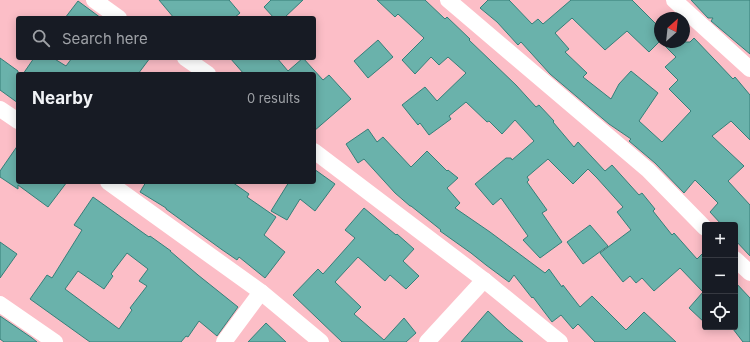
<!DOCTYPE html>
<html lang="en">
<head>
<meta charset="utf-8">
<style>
  body { margin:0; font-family:Inter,sans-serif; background:#20242c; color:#f1f3f6 }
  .controls { position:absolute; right:12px; bottom:12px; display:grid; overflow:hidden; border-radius:4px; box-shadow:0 2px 10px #0003 }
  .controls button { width:36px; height:36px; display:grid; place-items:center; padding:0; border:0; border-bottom:1px solid #363941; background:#171b24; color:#f1f3f6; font:20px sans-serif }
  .compass { position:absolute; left:654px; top:12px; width:36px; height:36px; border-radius:50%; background:#171b24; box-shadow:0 2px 10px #0003; rotate:27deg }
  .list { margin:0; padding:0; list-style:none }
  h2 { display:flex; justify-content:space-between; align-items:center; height:52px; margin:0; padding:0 16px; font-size:17px }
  h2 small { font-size:13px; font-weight:400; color:#9ea1a6 }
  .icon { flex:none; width:22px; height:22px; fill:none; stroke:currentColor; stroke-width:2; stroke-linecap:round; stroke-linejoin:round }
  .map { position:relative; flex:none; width:750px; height:342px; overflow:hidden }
  .search { position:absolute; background:#171b24; box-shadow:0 2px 10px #0003; left:16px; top:16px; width:300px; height:44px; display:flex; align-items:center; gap:10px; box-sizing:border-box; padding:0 14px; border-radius:4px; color:#9ea1a6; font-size:15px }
  .panel { position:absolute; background:#171b24; box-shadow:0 2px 10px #0003; left:16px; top:72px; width:300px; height:112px; border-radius:4px }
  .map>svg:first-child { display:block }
  .building { fill:#6ab2ab; stroke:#367f79; fill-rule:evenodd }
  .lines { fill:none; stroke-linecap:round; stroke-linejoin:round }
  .street { stroke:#fff; stroke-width:16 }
</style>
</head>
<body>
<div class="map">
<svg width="750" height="342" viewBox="0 0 750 342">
  <rect width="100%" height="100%" fill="#fcbec7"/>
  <!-- building -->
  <g class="building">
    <path d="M159,0H229L240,13L234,18H174Z"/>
    <path d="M271,0H303L284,18H274L264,7Z"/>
    <path d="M377,0H425L445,19L447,17L470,39L469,40L516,85L536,107L539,105L554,121L553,122L574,147L578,142L605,171L612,165L639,195L642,193L655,209L653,211L672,235L674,233L697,259L705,251V323L689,308L703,292L680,268L654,291L642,278L636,283L630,276L623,282L600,253L631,230L617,212L623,207L597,178L588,169L573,184L548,159L527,177L529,180L527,182L547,210L542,213L562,242L540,258L523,240L528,236L501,198L493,205L475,184L506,158H511L512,160L534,141L515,120L502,134L489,121L487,122L466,102L449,116L451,119L429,135L420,123L418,125L402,105L425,87L437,101L466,73L448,57L439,65L431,57L415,74L402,60L424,38L398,14L395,17Z"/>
    <path d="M488,0H509L532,24L538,19L543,24L571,0H632L660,28V41L649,52L627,31L605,50L572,18L555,33L569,49L565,52L587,73L583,77L611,99L619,84L631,71L658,93L639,121L662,142L691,111L669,89L678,80L665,67L676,57L661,42H690L694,38L733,79L735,77L750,95V140L731,121L712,136L744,166L728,181L750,205V256L735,240V225H722L710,212L718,203L695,180L684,193L655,163L629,141L631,139L609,124L550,74L521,42L518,45L497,22L480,8Z"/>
    <path d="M691,0H750V54L711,21L713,18H708Z"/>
    <path d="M78,1L101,18H65Z"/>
    <path d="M378,40L393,57L368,78L354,61Z"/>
    <path d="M0,58L18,71V103L0,90Z"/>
    <path d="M34,58H53L66,66L72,58H150L138,74H23Z"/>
    <path d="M230,58H277L288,71L303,58L323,80L329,75L351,99L314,131V74H244Z"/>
    <path d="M368,129L377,142L383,137L411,167L427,151L447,171L448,170L458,178L447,188L460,203L455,208L490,232L545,273L549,269L562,287L563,285L580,307L592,296L626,330L644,312L676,342H595L578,324L573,329L561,315L552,322L533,297L532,298L514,275L509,282L486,265L471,253L440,231L441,230L411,206H410L395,193L364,159L358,163L346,144Z"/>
    <path d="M18,145V182H67L48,207L18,185V189L0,177V171Z"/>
    <path d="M314,169L335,184L315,211L300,199L287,220L271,211L289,182H314Z"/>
    <path d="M146,182H232L249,194L247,197L276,217L264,235L285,252L265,278L239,257L237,260L221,249L166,209V208L140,192Z"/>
    <path d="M93,197L149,237L150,236L171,251H170L198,275L238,307L217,336L199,321L188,337L186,336L181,342H90L30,299L47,275L52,278L82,230L74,225ZM127,253L148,269L139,281L147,286L130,308L132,310L119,329L65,289L78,271L104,289L113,276L111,274Z"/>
    <path d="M364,208L396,235L397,234L414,249L403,261L419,276L406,289L390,275L385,281L358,257L335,282L361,307L354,314L384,340L404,318L416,333L406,342H342L293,295L318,269L323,274L355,238L345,230Z"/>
    <path d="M590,225L608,246L583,264L567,242Z"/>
    <path d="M0,242L17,254L0,278Z"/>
    <path d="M735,282L750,298V342H743L733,329L735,327Z"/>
    <path d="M488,311L507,329L523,342H461Z"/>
    <path d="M0,316L32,338L37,342H4L0,339Z"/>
    <path d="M266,323L286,342H248Z"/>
  </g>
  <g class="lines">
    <!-- street -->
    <g class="street">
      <path d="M94,0L119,18"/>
      <path d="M448,0L648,170L705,228"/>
      <path d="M674,0L750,69"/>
      <path d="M185,58L208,74"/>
      <path d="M0,109L18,121"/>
      <path d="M314,151L484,280L560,342"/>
      <path d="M108,182L261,292L321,342"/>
      <path d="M735,259L750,273"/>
      <path d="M0,304L55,342"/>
      <path d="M224,342L261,292"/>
      <path d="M427,342L484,280"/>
    </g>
  </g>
</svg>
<div class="controls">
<button>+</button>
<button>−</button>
<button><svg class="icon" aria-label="locate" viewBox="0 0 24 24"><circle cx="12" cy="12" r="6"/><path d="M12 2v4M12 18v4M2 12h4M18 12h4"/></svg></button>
</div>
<svg class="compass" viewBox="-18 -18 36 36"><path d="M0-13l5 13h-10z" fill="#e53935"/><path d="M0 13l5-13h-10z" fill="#9ea1a6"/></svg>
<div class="search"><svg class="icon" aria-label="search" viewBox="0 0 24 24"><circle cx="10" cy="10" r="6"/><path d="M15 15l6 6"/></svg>Search here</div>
<section class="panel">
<h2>Nearby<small>0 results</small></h2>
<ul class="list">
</ul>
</section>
</div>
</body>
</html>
